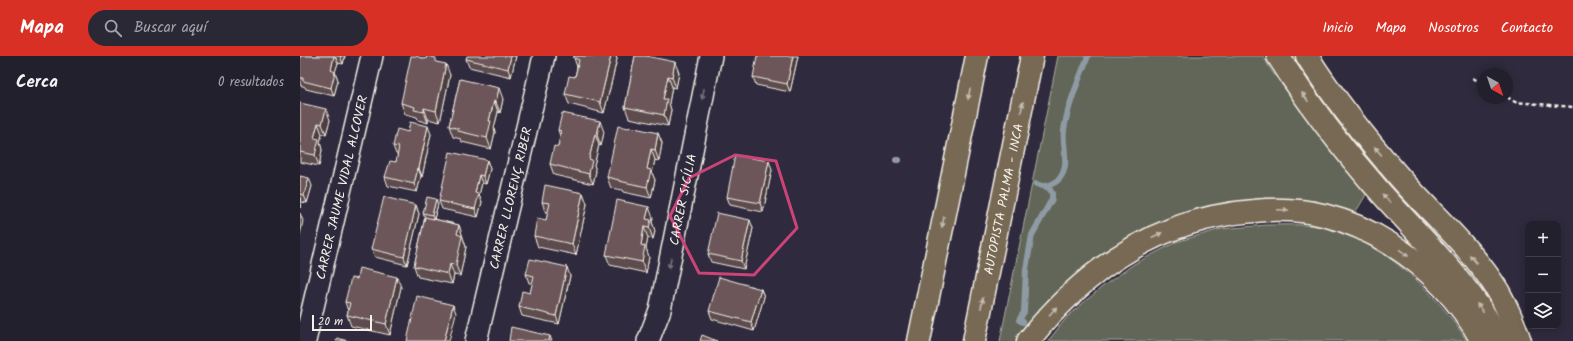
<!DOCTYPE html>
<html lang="es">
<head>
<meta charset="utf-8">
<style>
  body { margin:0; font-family:Kalam,sans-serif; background:#2b2836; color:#f1f3f6 }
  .controls { position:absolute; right:12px; bottom:12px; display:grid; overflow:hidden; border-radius:8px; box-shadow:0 2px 10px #0003 }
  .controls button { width:36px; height:36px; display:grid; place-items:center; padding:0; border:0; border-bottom:1px solid #403e4a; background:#23202e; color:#f1f3f6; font:20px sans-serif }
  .compass { position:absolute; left:1177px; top:12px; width:36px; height:36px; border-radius:50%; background:#23202e; box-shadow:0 2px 10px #0003; rotate:140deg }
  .scale { position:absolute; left:12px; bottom:10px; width:60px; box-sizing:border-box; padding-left:4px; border:2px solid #f4f1e8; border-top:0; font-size:11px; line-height:14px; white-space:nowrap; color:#f4f1e8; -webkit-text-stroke:3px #2f2a3d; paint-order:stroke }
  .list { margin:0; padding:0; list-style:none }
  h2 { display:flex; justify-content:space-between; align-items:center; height:52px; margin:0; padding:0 16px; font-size:17px }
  h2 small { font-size:13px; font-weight:400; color:#a3a3aa }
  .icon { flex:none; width:22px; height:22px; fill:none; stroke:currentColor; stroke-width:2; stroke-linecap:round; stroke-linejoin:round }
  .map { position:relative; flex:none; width:1273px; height:285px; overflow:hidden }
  header { display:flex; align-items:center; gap:24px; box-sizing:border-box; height:56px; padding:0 20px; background:#d93025; color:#fff }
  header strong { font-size:19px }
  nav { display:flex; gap:22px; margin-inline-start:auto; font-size:14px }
  .search { width:280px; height:36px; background:#2b2836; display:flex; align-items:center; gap:10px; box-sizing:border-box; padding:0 14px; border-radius:22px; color:#a3a3aa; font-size:15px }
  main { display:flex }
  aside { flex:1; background:#23202e }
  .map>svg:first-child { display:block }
  .green { fill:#626658; stroke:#abaca0 }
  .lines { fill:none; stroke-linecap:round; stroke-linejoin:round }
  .stream { stroke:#8f9ba4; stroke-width:6 }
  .minor-casing { stroke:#f4f1e8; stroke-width:24 }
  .trunk-casing { stroke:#f4f1e8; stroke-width:25 }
  .motorway-casing { stroke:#f4f1e8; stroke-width:25 }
  .path { stroke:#f4f1e8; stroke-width:2.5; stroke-dasharray:4 3; stroke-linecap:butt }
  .minor { stroke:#2f2a3d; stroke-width:21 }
  .trunk { stroke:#786954; stroke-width:22 }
  .motorway { stroke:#786954; stroke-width:22 }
  .wall { fill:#5d4b4d; stroke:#f4f1e8 }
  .shaded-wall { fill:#4c3d3f; stroke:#f4f1e8 }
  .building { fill:#6c575a; stroke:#f4f1e8 }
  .oneway { fill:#747079 }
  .oneway2 { fill:#c2bbad }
  .marked { fill:none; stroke:#cc4377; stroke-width:3; stroke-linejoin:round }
  .labels { text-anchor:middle; stroke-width:3.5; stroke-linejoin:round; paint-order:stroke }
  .street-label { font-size:13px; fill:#f4f1e8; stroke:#2f2a3d }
</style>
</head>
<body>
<header>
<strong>Mapa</strong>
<div class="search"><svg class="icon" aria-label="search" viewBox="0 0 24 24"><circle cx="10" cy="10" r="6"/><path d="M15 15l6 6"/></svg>Buscar aquí</div>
<nav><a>Inicio</a><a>Mapa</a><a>Nosotros</a><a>Contacto</a></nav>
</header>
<main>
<aside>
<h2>Cerca<small>0 resultados</small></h2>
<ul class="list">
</ul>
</aside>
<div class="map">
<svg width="1273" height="285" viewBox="0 0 1273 285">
  <rect width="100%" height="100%" fill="#2f2a3d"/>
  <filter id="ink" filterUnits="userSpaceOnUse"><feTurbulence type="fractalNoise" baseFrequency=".025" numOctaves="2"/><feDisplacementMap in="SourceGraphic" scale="8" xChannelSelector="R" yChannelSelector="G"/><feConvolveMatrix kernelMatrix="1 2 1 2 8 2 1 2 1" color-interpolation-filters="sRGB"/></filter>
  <g filter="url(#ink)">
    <!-- green -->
    <g class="green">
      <path d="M758,0H963L971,14L1019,79L1066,139L1055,157L1015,145L971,143L932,146L889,155L849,173L741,254L715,285H700Z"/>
      <path d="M966,169C989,169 1016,167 1039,175C1090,193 1139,240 1167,285H748L768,260L802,231L834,208L876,186L921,173Z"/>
    </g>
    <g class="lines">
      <!-- stream -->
      <g class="stream">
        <path d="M596,104H599"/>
        <path d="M744,130C754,129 761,124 764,114C768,102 762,87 764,74C768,48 779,24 788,0"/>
        <path d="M723,266L719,264L724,256L726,213L732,179L752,143V137L749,132L736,128"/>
      </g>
      <!-- minor casing -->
      <g class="minor-casing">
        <g id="minor">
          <path id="s1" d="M5,285L72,0"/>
          <path id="s2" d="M176,285L244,0"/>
          <path id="s3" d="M348,285L360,254L411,0"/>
        </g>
      </g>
      <!-- trunk casing -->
      <g class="trunk-casing">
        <path id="trunk" d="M1007,0C1034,43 1067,84 1101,123C1132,158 1174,195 1198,235C1207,251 1214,268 1220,285"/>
      </g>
      <!-- motorway casing -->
      <g class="motorway-casing">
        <g id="motorway">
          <path d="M978,0C1009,49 1044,95 1082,138C1124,185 1171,229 1200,285"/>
          <path d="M619,285L677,0"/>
          <path id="s4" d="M674,285L732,0"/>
          <path d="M728,285C786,212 859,162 954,155C1005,150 1048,161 1092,189C1129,212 1161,246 1182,285"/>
        </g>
      </g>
      <!-- path -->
      <g class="path">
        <path d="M1173,22L1183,28"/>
        <path d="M1207,41L1215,46L1273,51"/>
      </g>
      <!-- minor -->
      <use href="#minor" class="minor"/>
      <!-- trunk -->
      <use href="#trunk" class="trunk"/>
      <!-- motorway -->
      <use href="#motorway" class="motorway"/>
    </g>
    <!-- wall -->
    <g class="wall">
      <path d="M0,0H45L43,8L38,7L35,16L38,24L34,40L6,33L5,31L0,29Z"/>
      <path d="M216,0L211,21L169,11L166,3Z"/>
      <path d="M274,0H316L317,3L304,57L269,48L265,38L275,21L277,11L274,2Z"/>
      <path d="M335,0L379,17L376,32L372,31L369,47L371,54L368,70L329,62L325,51Z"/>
      <path d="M498,0L490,36L456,29L453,21Z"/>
      <path d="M138,6L150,19L140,66L128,63V67L118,64L117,61L105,58L101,47Z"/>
      <path d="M160,23L203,43L200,57L198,56L194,72L195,76L191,93L162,86L161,83L153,81L149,70Z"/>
      <path d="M0,47L30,64L26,78H22L20,86L22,94L19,110L0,106Z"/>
      <path d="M258,74L304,76L301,90L299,89L294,109L296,115L293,128L254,119L250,108L258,91L260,80Z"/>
      <path d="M108,76L131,78L122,121L121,120L117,136L88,130L85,121L96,106L98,98H96L93,90Z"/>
      <path d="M358,77L362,87L359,105L355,104L352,117L355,124L351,142L323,136L322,134L311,132L307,121Z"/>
      <path d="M187,104L190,113L186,128L182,127L179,139L182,146L178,161L142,153L139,145Z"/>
      <path d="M472,114L463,156L430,149L427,141Z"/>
      <path d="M0,120L12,130L7,147L1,146L0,152Z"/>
      <path d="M283,137L287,148L276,199L238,191L234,180L246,164L248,157H246L242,146Z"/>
      <path d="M138,148L134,163L159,169L166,191L160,220L154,219L152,228L118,221L114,210L125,161L123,157Z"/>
      <path d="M116,149L119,158L107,209L75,201L71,193Z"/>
      <path d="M353,162L352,166L355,175L353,183L348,182L346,192L349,201L346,217L310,209L306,199Z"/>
      <path d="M453,172L444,213L411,206L408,198Z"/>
      <path d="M226,218L270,220L259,268L222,260L219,251L230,237L233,227H229Z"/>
      <path d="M57,223L101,231L90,279L51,270L47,259L48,255L45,246Z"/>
      <path d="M461,233L464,241L454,275L412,263L409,255Z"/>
    </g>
    <!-- shaded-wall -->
    <g class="shaded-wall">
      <path d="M34,0H35L38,7L35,16L38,24L34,40L31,32V14Z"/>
      <path d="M40,0H45L43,8Z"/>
      <path d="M211,0H216L211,21L208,13Z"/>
      <path d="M311,0H316L317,3L304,57L300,46Z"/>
      <path d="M493,0H498L490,36L487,28Z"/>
      <path d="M375,6L379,17L376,32L372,21Z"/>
      <path d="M146,8L150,19L140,66L136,55Z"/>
      <path d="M368,20L372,31L369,47L371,54L368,70L364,59L363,43Z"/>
      <path d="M199,32L203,43L200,57L196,46Z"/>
      <path d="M194,45L198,56L194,72L195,76L191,93L187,82L189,65Z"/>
      <path d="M124,52L128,63V67L124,56Z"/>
      <path d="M26,53L30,64L26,78L22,68Z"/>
      <path d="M300,65L304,76L301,90L297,79Z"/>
      <path d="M18,67L22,78L20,86L22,94L19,110L15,99L14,82Z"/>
      <path d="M128,70L131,78L122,121L119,112Z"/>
      <path d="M358,77L362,87L359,105L355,94Z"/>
      <path d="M295,78L299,89L294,109L296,115L293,128L289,118V103Z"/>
      <path d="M351,93L355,104L352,117L355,124L351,142L347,131V113Z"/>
      <path d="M187,104L190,113L186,128L183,120Z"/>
      <path d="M469,105L472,114L463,156L460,147Z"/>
      <path d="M118,112L121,120L117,136L114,128Z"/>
      <path d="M179,119L182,127L179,139L182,146L178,161L175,153V137Z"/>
      <path d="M9,122L12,130L7,147L4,139Z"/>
      <path d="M283,137L287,148L276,199L272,188Z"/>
      <path d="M0,142L1,146L0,152Z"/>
      <path d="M136,143L138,148L134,163L132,159Z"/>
      <path d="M116,149L119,158L107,209L104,201Z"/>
      <path d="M349,151L353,162L352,166L355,175L353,183L346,163Z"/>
      <path d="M0,157L3,165L0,179Z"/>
      <path d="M450,164L453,172L444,213L441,205Z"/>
      <path d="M159,169L166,191L160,220L156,209L157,178Z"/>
      <path d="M344,171L348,182L346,192L349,201L346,217L342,206L341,189Z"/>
      <path d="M150,208L154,219L152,228L148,218Z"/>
      <path d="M267,211L270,220L259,268L256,260Z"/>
      <path d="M97,221L101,231L90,279L86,268Z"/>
      <path d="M461,233L464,241L454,275L451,266Z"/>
      <path d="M153,249L156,257L149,285H144Z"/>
      <path d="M250,280L252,285H249Z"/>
    </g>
    <!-- building -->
    <g class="building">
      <path d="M0,0H34L31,14L35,16L31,32L3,25V22H0Z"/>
      <path d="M111,0H115L126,3L127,0L136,2V6L146,8L136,55L124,52V56L114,54L115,51L101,47Z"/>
      <path d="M167,0H211L208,13L166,3Z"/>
      <path d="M274,0H311L300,46L265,38L269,20L275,21L279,4L274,2Z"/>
      <path d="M335,0H346L375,6L372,21L368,20L363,43H367L364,59L325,51Z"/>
      <path d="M457,0H493L487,28L453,21Z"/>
      <path d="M160,23L199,32L196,46L194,45L189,65H191L187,82L158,75L159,73L149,70Z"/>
      <path d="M0,47L26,53L22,68L18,67L14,82L19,83L15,99L0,96Z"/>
      <path d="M262,57L300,65L297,79L295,78L289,103L292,104L289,118L250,108L254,90L258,91L261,75L258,74Z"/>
      <path d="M110,66L128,70L119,112H118L114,128L85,121L90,105L96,106L99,91L93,90L97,73L108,76Z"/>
      <path d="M318,70L329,72L330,71L358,77L355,94L351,93L347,113L351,114L347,131L319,125V124L307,121Z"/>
      <path d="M150,96L187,104L183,120L179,119L175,137L179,138L175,153L139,145Z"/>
      <path d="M435,99L469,105L460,147L427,141Z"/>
      <path d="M0,120L9,122L4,139L0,138Z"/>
      <path d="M245,129L283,137L272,188L234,180L237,162L246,164L250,147L242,146Z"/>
      <path d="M84,141L116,149L104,201L71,193Z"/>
      <path d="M127,141L136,143L132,159L123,157Z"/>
      <path d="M317,144L349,151L346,163L351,164L349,172L344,171L341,189L345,190L342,206L306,199Z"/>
      <path d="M417,157L450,164L441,205L408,198Z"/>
      <path d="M125,161L159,169L157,178L162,180L156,209L150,208L148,218L114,210Z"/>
      <path d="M230,203L267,211L256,260L219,251L222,235L230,237L234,220L226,218Z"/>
      <path d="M59,212L97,221L86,268L47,259L50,247L45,246L51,222L57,223Z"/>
      <path d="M419,221L461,233L451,266L409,255Z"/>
      <path d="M117,240L153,249L144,285H107Z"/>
      <path d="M211,271L250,280L249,285H209Z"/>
      <path d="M402,279L417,285H400Z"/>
      <path d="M37,282L48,285H36Z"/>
    </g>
    <!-- one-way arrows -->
    <defs><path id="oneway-solid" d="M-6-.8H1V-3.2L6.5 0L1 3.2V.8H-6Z"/></defs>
    <g class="oneway">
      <use href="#oneway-solid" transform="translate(403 38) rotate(101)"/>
      <use href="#oneway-solid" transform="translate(370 207) rotate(102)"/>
    </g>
    <g class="oneway2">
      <use href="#oneway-solid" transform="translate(669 38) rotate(101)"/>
      <use href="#oneway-solid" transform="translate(1005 41) rotate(-125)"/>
      <use href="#oneway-solid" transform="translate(722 51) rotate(-79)"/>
      <use href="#oneway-solid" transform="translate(1078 95) rotate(-130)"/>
      <use href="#oneway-solid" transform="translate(1086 142) rotate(-132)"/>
      <use href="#oneway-solid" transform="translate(983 154) rotate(2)"/>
      <use href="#oneway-solid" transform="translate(643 166) rotate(101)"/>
      <use href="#oneway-solid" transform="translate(857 179) rotate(-25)"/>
      <use href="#oneway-solid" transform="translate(1104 197) rotate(36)"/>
      <use href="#oneway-solid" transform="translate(1173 203) rotate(-130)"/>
      <use href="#oneway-solid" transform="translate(682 247) rotate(-78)"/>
      <use href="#oneway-solid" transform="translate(1180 252) rotate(-125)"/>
      <use href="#oneway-solid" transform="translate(753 255) rotate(-48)"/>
    </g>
  </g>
  <!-- marked area -->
  <path class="marked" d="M435,99L476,105L497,172L454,219L399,217L370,160L389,122Z"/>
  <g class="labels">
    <!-- street labels -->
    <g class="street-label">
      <text dy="5" stroke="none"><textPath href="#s1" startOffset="158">CARRER JAUME VIDAL ALCOVER</textPath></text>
      <text dy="5" stroke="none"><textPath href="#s2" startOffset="147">CARRER LLORENÇ RIBER</textPath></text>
      <text dy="5" stroke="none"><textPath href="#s3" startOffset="146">CARRER SICÍLIA</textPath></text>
      <text dy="5" stroke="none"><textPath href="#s4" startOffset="145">AUTOPISTA PALMA - INCA</textPath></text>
    </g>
  </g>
</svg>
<div class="controls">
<button>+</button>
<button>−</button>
<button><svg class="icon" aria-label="layers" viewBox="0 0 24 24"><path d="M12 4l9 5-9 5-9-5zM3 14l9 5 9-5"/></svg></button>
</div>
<svg class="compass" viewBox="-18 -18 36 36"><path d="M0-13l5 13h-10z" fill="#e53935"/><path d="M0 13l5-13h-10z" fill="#a3a3aa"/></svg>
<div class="scale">20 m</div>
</div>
</main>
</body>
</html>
